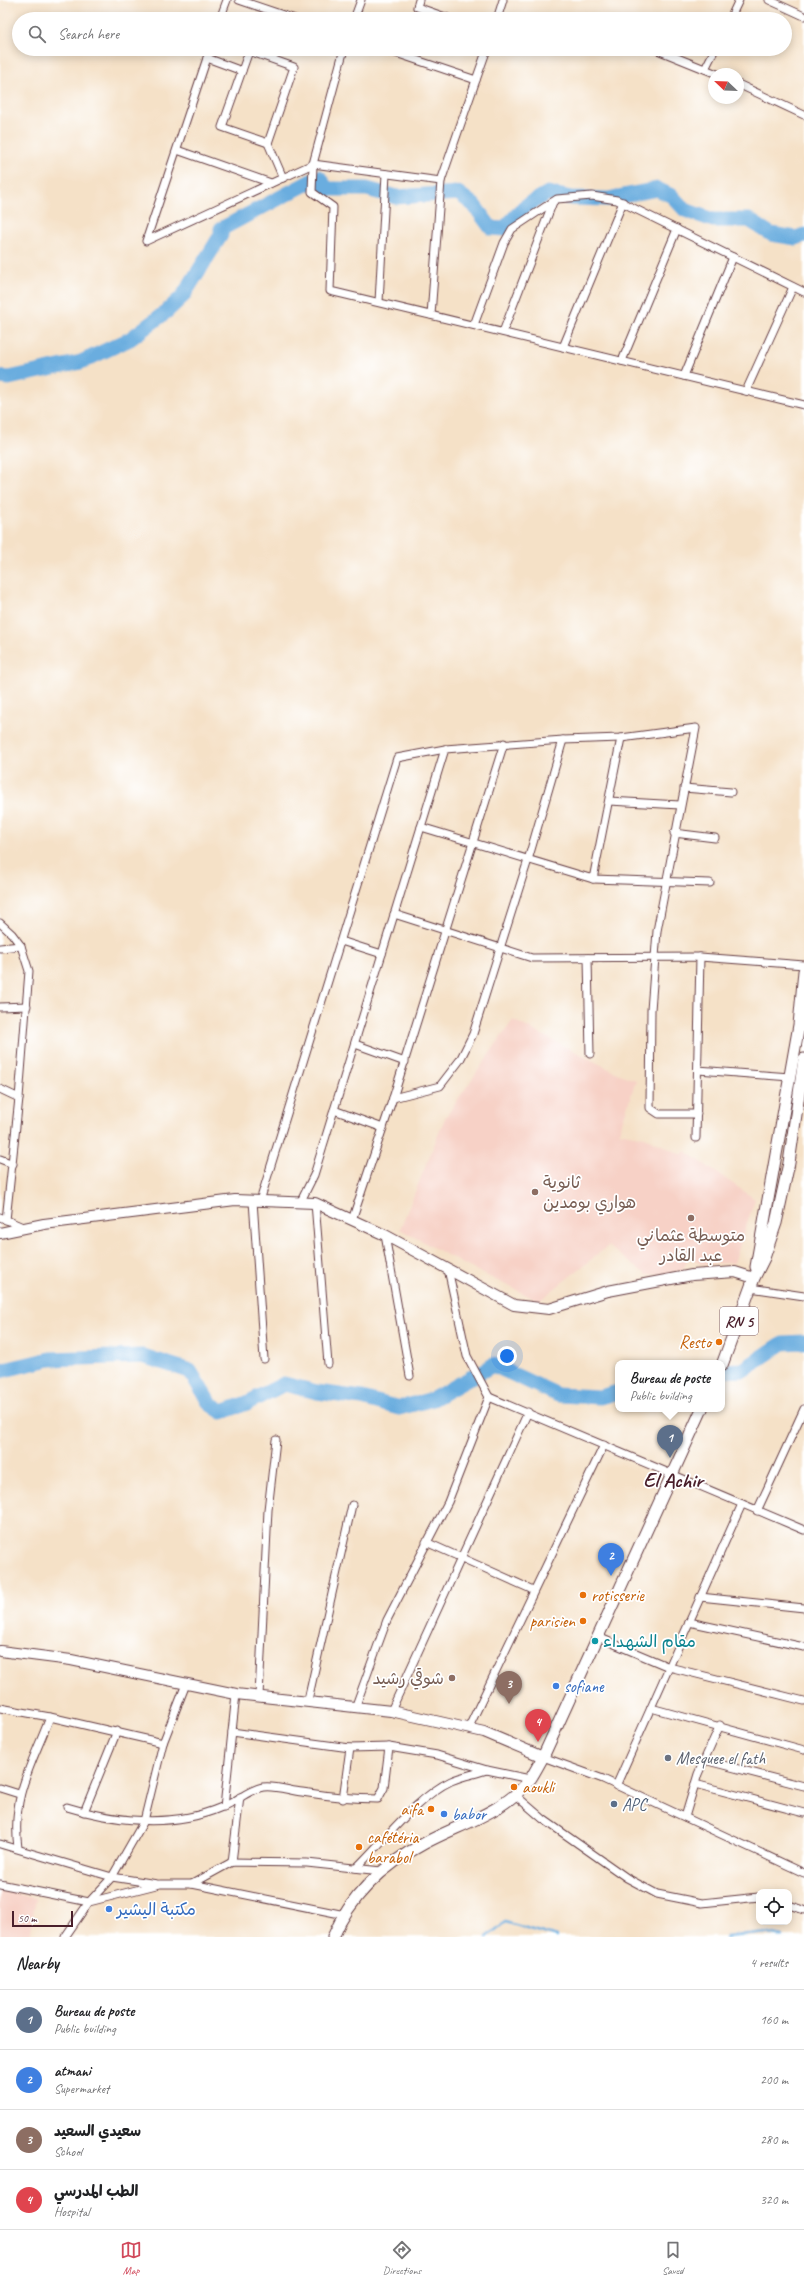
<!DOCTYPE html>
<html lang="en">
<head>
<meta charset="utf-8">
<style>
  body { margin:0; font-family:Caveat,"Playpen Sans Arabic",sans-serif; background:#f2f2f2; color:#202124 }
  .controls { position:absolute; right:12px; bottom:12px; display:grid; overflow:hidden; border-radius:8px; box-shadow:0 2px 10px #0003 }
  .controls button { width:36px; height:36px; display:grid; place-items:center; padding:0; border:0; border-bottom:1px solid #e0e0e0; background:#fff; color:#202124; font:20px sans-serif }
  .compass { position:absolute; left:708px; top:68px; width:36px; height:36px; border-radius:50%; background:#fff; box-shadow:0 2px 10px #0003; rotate:293deg }
  .scale { position:absolute; left:12px; bottom:10px; width:61px; box-sizing:border-box; padding-left:4px; border:2px solid #4a1f2b; border-top:0; font-size:11px; line-height:14px; white-space:nowrap; color:#4a1f2b; -webkit-text-stroke:3px #fff; paint-order:stroke }
  .you { position:absolute; left:507px; top:1356px; width:14px; height:14px; margin:-10px; border:3px solid #fff; border-radius:50%; background:#1a73e8; box-shadow:0 0 0 6px #1a73e833 }
  .badge { display:grid; place-items:center; width:26px; height:26px; border-radius:50%; background:#d1495b; color:#fff; font-size:13px; font-weight:700 }
  .pin { position:absolute; translate:-50% -33px; filter:drop-shadow(0 1px 2px #0008) }
  .pin::after { content:''; position:absolute; top:21px; width:14px; height:12px; background:inherit; clip-path:polygon(0 0,100% 0,50% 100%) }
  .popup { position:absolute; left:615px; top:1360px; width:110px; height:52px; box-sizing:border-box; display:grid; place-content:center; border-radius:8px; background:#fff; filter:drop-shadow(0 1px 3px #0005); font-size:13px; white-space:nowrap; color:#757577 }
  .popup b { font-size:15px; color:#202124 }
  .popup::after { content:''; position:absolute; left:50%; top:100%; margin-left:-8px; border:8px solid transparent; border-top-color:#fff }
  .list { margin:0; padding:0; list-style:none }
  h2 { display:flex; justify-content:space-between; align-items:center; height:52px; margin:0; padding:0 16px; font-size:17px }
  h2 small { font-size:13px; font-weight:400; color:#757577 }
  .list li { display:grid; grid-template-columns:26px 1fr auto; gap:12px; align-items:center; box-sizing:border-box; height:60px; padding:0 16px; border-top:1px solid #e0e0e0 }
  .list b { display:block; font-size:15px; white-space:nowrap }
  .list p { margin:0; font-size:13px; white-space:nowrap; color:#757577 }
  .list em { font-size:13px; font-style:normal; color:#757577 }
  .icon { flex:none; width:22px; height:22px; fill:none; stroke:currentColor; stroke-width:2; stroke-linecap:round; stroke-linejoin:round }
  .map { position:relative; flex:none; width:804px; height:1937px; overflow:hidden }
  .search { position:absolute; background:#fff; box-shadow:0 2px 10px #0003; left:12px; right:12px; top:12px; height:44px; display:flex; align-items:center; gap:10px; box-sizing:border-box; padding:0 14px; border-radius:22px; color:#757577; font-size:15px }
  .sheet { height:292px; background:#fff }
  nav { display:flex; justify-content:space-around; align-items:center; box-sizing:border-box; height:56px; border-top:1px solid #e0e0e0; background:#fff; font-size:11px; color:#757577 }
  nav a { display:grid; justify-items:center; gap:2px }
  nav .on { color:#d1495b }
  .map>svg:first-child { display:block }
  .built { fill:#f7d1c6 }
  .lines { fill:none; stroke-linecap:round; stroke-linejoin:round }
  .stream { stroke:#6baddf; stroke-width:2.5 }
  .river { stroke:#6baddf; stroke-width:15 }
  .street-casing { stroke:#643c42; stroke-width:9 }
  .secondary-casing { stroke:#643c42; stroke-width:12 }
  .primary-casing { stroke:#643c42; stroke-width:13 }
  .street { stroke:#fff; stroke-width:7 }
  .secondary { stroke:#fff; stroke-width:10 }
  .primary { stroke:#fff; stroke-width:11 }
  .education-dot { fill:#8d6e63; stroke:#fff; stroke-width:1.5 }
  .food-dot { fill:#e8710a; stroke:#fff; stroke-width:1.5 }
  .culture-dot { fill:#0f9aa8; stroke:#fff; stroke-width:1.5 }
  .shop-dot { fill:#3f7fe0; stroke:#fff; stroke-width:1.5 }
  .worship-dot { fill:#6b7280; stroke:#fff; stroke-width:1.5 }
  .service-dot { fill:#5c6f8a; stroke:#fff; stroke-width:1.5 }
  .labels { text-anchor:middle; stroke-width:3.5; stroke-linejoin:round; paint-order:stroke }
  .shield { fill:#fff; stroke:#80626b; stroke-width:1 }
  .shield-label { font-size:16px; font-weight:bold; fill:#4a1f2b }
  .education-label { font-size:17px; fill:#785e54; stroke:#fff; text-anchor:start }
  .food-label { font-size:17px; fill:#c56008; stroke:#fff; text-anchor:end }
  .culture-label { font-size:17px; fill:#0d838f; stroke:#fff; text-anchor:start }
  .shop-label { font-size:17px; fill:#366cbe; stroke:#fff; text-anchor:start }
  .worship-label { font-size:17px; fill:#5b616d; stroke:#fff; text-anchor:start }
  .service-label { font-size:17px; fill:#4e5e75; stroke:#fff; text-anchor:start }
  .district-label { font-size:21px; font-weight:bold; fill:#4a1f2b; stroke:#fff }
</style>
</head>
<body>
<div class="map">
<svg width="804" height="1937" viewBox="0 0 804 1937">
  <rect width="100%" height="100%" fill="#fff"/>
  <filter id="ink" filterUnits="userSpaceOnUse"><feTurbulence type="fractalNoise" baseFrequency=".025" numOctaves="2"/><feDisplacementMap in="SourceGraphic" scale="8" xChannelSelector="R" yChannelSelector="G"/><feConvolveMatrix kernelMatrix="1 2 1 2 8 2 1 2 1" color-interpolation-filters="sRGB"/></filter>
  <filter id="wash" filterUnits="userSpaceOnUse"><feTurbulence type="fractalNoise" baseFrequency=".012" numOctaves="4" result="noise"/><feDisplacementMap in="SourceGraphic" scale="16" xChannelSelector="R" yChannelSelector="G"/><feGaussianBlur stdDeviation="0.9" result="paint"/><feColorMatrix in="noise" values="0 0 0 0 0 0 0 0 0 0 0 0 0 0 0 0 0 1.4 0 .05"/><feComposite in="paint" operator="in"/></filter>
  <g filter="url(#wash)">
    <rect width="100%" height="100%" fill="#f5e1c7"/>
    <!-- built -->
    <g class="built">
      <path d="M513,1020L619,1074L636,1080L619,1132L645,1137L682,1155L685,1151L755,1199L734,1263L700,1264L690,1257L681,1271L647,1275L608,1246L539,1301L465,1265L400,1229L445,1118Z"/>
      <path d="M0,1891L36,1898L29,1937H0Z"/>
    </g>
    <g class="lines">
      <!-- stream -->
      <g class="stream">
        <path d="M487,1937L505,1922L557,1937"/>
        <path d="M726,1937L766,1933L782,1937"/>
      </g>
      <!-- river -->
      <g class="river">
        <path d="M0,377L9,378L81,362L130,339L166,312L183,296L221,235V229L319,177L327,189H367L396,197L458,193L474,205L491,228L504,229L524,207L548,193L571,198L608,199L657,189L672,196L685,210L713,220H749L771,234L796,238L804,235"/>
        <path d="M0,1371L50,1359L143,1356L190,1371L210,1404L222,1412L247,1403L284,1384L317,1392L362,1398L399,1408L433,1399L493,1365L558,1395L600,1397L618,1392"/>
        <path d="M722,1371L743,1370L783,1343L804,1342"/>
      </g>
    </g>
  </g>
  <g filter="url(#ink)">
    <g class="lines">
      <!-- street casing -->
      <g class="street-casing">
        <g id="street">
          <path d="M239,0L295,19"/>
          <path d="M419,0L417,7L451,19"/>
          <path d="M769,0L804,16"/>
          <path d="M220,19L227,0"/>
          <path d="M354,19L361,0"/>
          <path d="M497,19L503,0"/>
          <path d="M730,19L739,0"/>
          <path d="M210,49L146,241L313,164L441,181L476,80"/>
          <path d="M344,49L313,164L312,192L333,207L330,291L804,405"/>
          <path d="M384,49L476,80L487,49"/>
          <path d="M655,49L717,74"/>
          <path d="M249,51L294,67L268,143L222,127Z"/>
          <path d="M207,58L242,71"/>
          <path d="M705,69L715,49"/>
          <path d="M738,84L804,115"/>
          <path d="M268,143L283,178"/>
          <path d="M177,150L271,183"/>
          <path d="M379,302L386,174"/>
          <path d="M431,315L441,181"/>
          <path d="M474,325L504,243L512,229L557,199L592,196L617,200L804,292"/>
          <path d="M503,332L553,202"/>
          <path d="M563,347L623,202"/>
          <path d="M622,361L677,229"/>
          <path d="M684,376L733,257"/>
          <path d="M746,391L793,287"/>
          <path d="M563,740L621,738L696,728L657,931L651,1010L650,1108L659,1114H697"/>
          <path d="M684,788L731,792"/>
          <path d="M609,801L680,805"/>
          <path d="M421,827L593,879L710,883"/>
          <path d="M674,833L715,838"/>
          <path d="M593,879L621,738"/>
          <path d="M394,914L532,958L700,957L804,965"/>
          <path d="M0,923L12,934L21,946L29,971L19,1098L6,1220"/>
          <path d="M341,941L382,954"/>
          <path d="M0,948L21,946"/>
          <path d="M588,958L590,1054"/>
          <path d="M0,1007L27,1006"/>
          <path d="M355,1044L405,1062"/>
          <path d="M698,1070L790,1077"/>
          <path d="M0,1089L19,1098"/>
          <path d="M334,1110L383,1128"/>
          <path d="M696,1138L700,957"/>
          <path d="M0,1159L13,1164"/>
          <path d="M253,1201L264,1359"/>
          <path d="M260,1201L397,758L445,749"/>
          <path d="M300,1203L314,1175L445,749L563,740L528,860L473,1034L460,1060L440,1086L393,1098"/>
          <path d="M315,1203L328,1364"/>
          <path d="M0,1217L25,1228"/>
          <path d="M352,1220L393,1098L504,743"/>
          <path d="M385,1235L410,1376"/>
          <path d="M448,1269L467,1356L489,1397"/>
          <path d="M750,1288L804,1296"/>
          <path d="M757,1511L804,1409"/>
          <path d="M426,1542L533,1590"/>
          <path d="M700,1597L804,1608"/>
          <path d="M689,1622L804,1647"/>
          <path d="M598,1637L669,1667L804,1701"/>
          <path d="M259,1696L268,1510L276,1440"/>
          <path d="M308,1700L352,1505"/>
          <path d="M0,1708L50,1717L163,1743L186,1684"/>
          <path d="M355,1708L387,1620L448,1502L489,1397L804,1530"/>
          <path d="M651,1708L804,1750"/>
          <path d="M391,1711L528,1412"/>
          <path d="M468,1729L604,1445"/>
          <path d="M232,1732L350,1748L389,1747L437,1755L487,1770L530,1779"/>
          <path d="M543,1757L603,1779L804,1873"/>
          <path d="M704,1760L804,1786"/>
          <path d="M695,1784L804,1813"/>
          <path d="M616,1786L742,1504"/>
          <path d="M0,1788L19,1794"/>
          <path d="M514,1794L543,1819L627,1878L657,1894L702,1903L759,1897"/>
          <path d="M343,1799L350,1748"/>
          <path d="M67,1807C117,1822 173,1828 222,1807C236,1802 248,1790 263,1787C274,1785 291,1791 302,1792C327,1796 352,1799 378,1799L384,1788L389,1747"/>
          <path d="M224,1807L236,1694"/>
          <path d="M84,1812L117,1731"/>
          <path d="M685,1817L698,1774L720,1725"/>
          <path d="M0,1844L112,1877L157,1884"/>
          <path d="M18,1848C11,1795 32,1765 50,1717"/>
          <path d="M232,1862L240,1797"/>
          <path d="M356,1868C384,1841 417,1797 451,1781C462,1776 475,1774 487,1770"/>
          <path d="M0,1884L89,1902L112,1877L144,1821L163,1743"/>
          <path d="M192,1884L232,1862L307,1863L381,1871"/>
          <path d="M789,1905L804,1910"/>
          <path d="M65,1937L89,1902L160,1884H192L345,1915"/>
        </g>
      </g>
      <!-- secondary casing -->
      <g class="secondary-casing">
        <g id="secondary">
          <path d="M0,1233L44,1224L235,1200L315,1203L385,1235L514,1305L549,1309L608,1291L692,1275L735,1272L754,1278"/>
          <path d="M0,1651L71,1660L236,1694L391,1711L484,1732L543,1757"/>
        </g>
      </g>
      <!-- primary casing -->
      <g class="primary-casing">
        <g id="primary">
          <path d="M756,1267L799,1025L804,971"/>
          <path d="M722,1365L754,1278L764,1258L776,1223L789,1163L804,1059"/>
          <path d="M333,1937C351,1895 385,1864 425,1843C460,1824 506,1812 531,1778C535,1772 539,1764 543,1757L702,1409"/>
        </g>
      </g>
      <!-- street -->
      <use href="#street" class="street"/>
      <!-- secondary -->
      <use href="#secondary" class="secondary"/>
      <!-- primary -->
      <use href="#primary" class="primary"/>
    </g>
  </g>
  <!-- markers -->
  <g class="education-dot">
    <circle cx="535" cy="1192" r="4"/>
    <circle cx="691" cy="1218" r="4"/>
    <circle cx="452" cy="1678" r="4"/>
  </g>
  <g class="food-dot">
    <circle cx="719" cy="1342" r="4"/>
    <circle cx="583" cy="1595" r="4"/>
    <circle cx="583" cy="1621" r="4"/>
    <circle cx="514" cy="1787" r="4"/>
    <circle cx="431" cy="1809" r="4"/>
    <circle cx="359" cy="1847" r="4"/>
  </g>
  <circle class="culture-dot" cx="595" cy="1641" r="4"/>
  <g class="shop-dot">
    <circle cx="556" cy="1686" r="4"/>
    <circle cx="444" cy="1814" r="4"/>
    <circle cx="109" cy="1909" r="4"/>
  </g>
  <circle class="worship-dot" cx="668" cy="1758" r="4"/>
  <circle class="service-dot" cx="614" cy="1804" r="4"/>
  <g class="labels">
    <!-- shield labels -->
    <rect class="shield" x="720" y="1307" width="38" height="28" rx="3"/>
    <g class="shield-label">
      <text x="739" y="1327">RN 5</text>
    </g>
    <!-- education labels -->
    <g class="education-label">
      <text x="543" y="1188">ثانوية<tspan x="543" dy="20">هواري بومدين</tspan></text>
      <text x="691" y="1241" text-anchor="middle">متوسطة عثماني<tspan x="691" dy="20">عبد القادر</tspan></text>
      <text x="444" y="1684" text-anchor="end">شوقي رشيد</text>
    </g>
    <!-- food labels -->
    <g class="food-label">
      <text x="711" y="1348">Resto</text>
      <text x="591" y="1601" text-anchor="start">rotisserie</text>
      <text x="575" y="1627">parisien</text>
      <text x="522" y="1793" text-anchor="start">aoukli</text>
      <text x="423" y="1815">aifa</text>
      <text x="367" y="1843" text-anchor="start">cafétéria<tspan x="367" dy="20">barabol</tspan></text>
    </g>
    <!-- culture labels -->
    <g class="culture-label">
      <text x="603" y="1647">مقام الشهداء</text>
    </g>
    <!-- shop labels -->
    <g class="shop-label">
      <text x="564" y="1692">sofiane</text>
      <text x="452" y="1820">babor</text>
      <text x="117" y="1915">مكتبة اليشير</text>
    </g>
    <!-- worship labels -->
    <g class="worship-label">
      <text x="676" y="1764">Mesquee el fath</text>
    </g>
    <!-- service labels -->
    <g class="service-label">
      <text x="622" y="1810">APC</text>
    </g>
    <!-- district labels -->
    <g class="district-label">
      <text x="673" y="1487">El Achir</text>
    </g>
  </g>
</svg>
<div class="controls">
<button><svg class="icon" aria-label="locate" viewBox="0 0 24 24"><circle cx="12" cy="12" r="6"/><path d="M12 2v4M12 18v4M2 12h4M18 12h4"/></svg></button>
</div>
<svg class="compass" viewBox="-18 -18 36 36"><path d="M0-13l5 13h-10z" fill="#e53935"/><path d="M0 13l5-13h-10z" fill="#757577"/></svg>
<div class="scale">50 m</div>
<div class="you"></div>
<div class="pin badge" style="left:670px;top:1458px;background:#5c6f8a">1</div>
<div class="popup"><b>Bureau de poste</b>Public building</div>
<div class="pin badge" style="left:611px;top:1576px;background:#3f7fe0">2</div>
<div class="pin badge" style="left:509px;top:1704px;background:#8d6e63">3</div>
<div class="pin badge" style="left:538px;top:1742px;background:#e0444e">4</div>
<div class="search"><svg class="icon" aria-label="search" viewBox="0 0 24 24"><circle cx="10" cy="10" r="6"/><path d="M15 15l6 6"/></svg>Search here</div>
</div>
<section class="sheet">
<h2>Nearby<small>4 results</small></h2>
<ul class="list">
<li><span class="badge" style="background:#5c6f8a">1</span><div><b>Bureau de poste</b><p>Public building</p></div><em>160 m</em></li>
<li><span class="badge" style="background:#3f7fe0">2</span><div><b>atmani</b><p>Supermarket</p></div><em>200 m</em></li>
<li><span class="badge" style="background:#8d6e63">3</span><div><b>سعيدي السعيد</b><p>School</p></div><em>280 m</em></li>
<li><span class="badge" style="background:#e0444e">4</span><div><b>الطب المدرسي</b><p>Hospital</p></div><em>320 m</em></li>
</ul>
</section>
<nav>
<a class="on"><svg class="icon" aria-label="map" viewBox="0 0 24 24"><path d="M3 6l6-2 6 2 6-2v14l-6 2-6-2-6 2zM9 4v14M15 6v14"/></svg>Map</a>
<a><svg class="icon" aria-label="directions" viewBox="0 0 24 24"><path d="M12 3l9 9-9 9-9-9zM9 14v-3h6M13 9l2 2-2 2"/></svg>Directions</a>
<a><svg class="icon" aria-label="saved" viewBox="0 0 24 24"><path d="M7 4h10v16l-5-4-5 4z"/></svg>Saved</a>
</nav>
</body>
</html>
